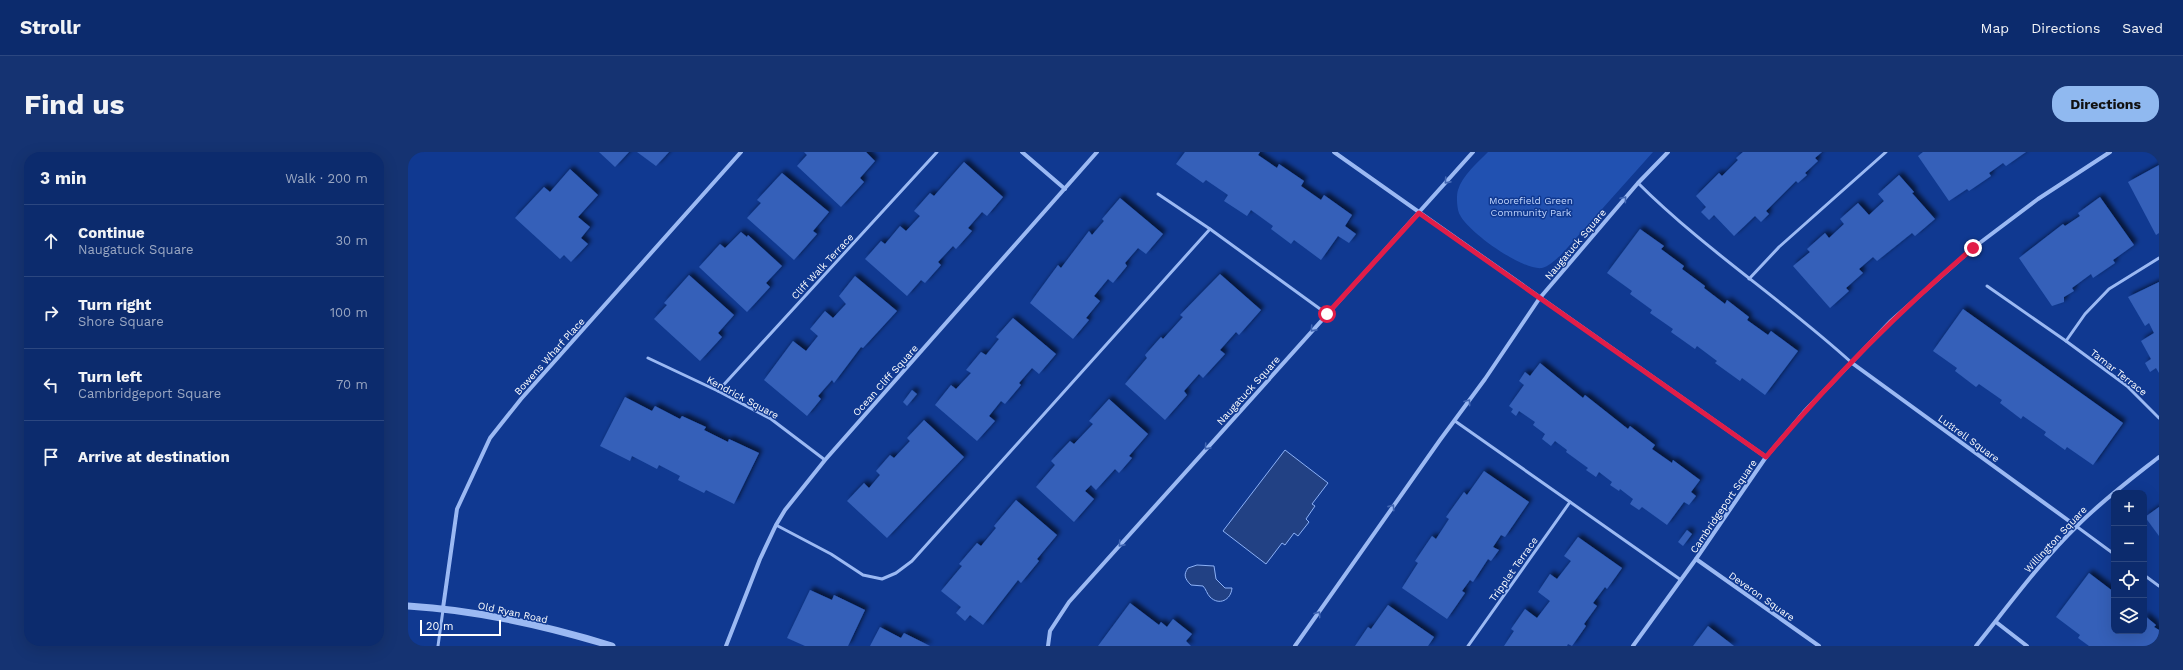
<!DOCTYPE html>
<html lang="en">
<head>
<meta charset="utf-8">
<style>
  body { margin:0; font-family:"Work Sans",sans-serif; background:#153372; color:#f1f3f6 }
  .controls { position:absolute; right:12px; bottom:12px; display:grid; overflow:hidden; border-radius:8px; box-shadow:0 4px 16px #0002 }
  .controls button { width:36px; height:36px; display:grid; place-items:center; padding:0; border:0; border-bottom:1px solid #2c4780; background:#0c2b6d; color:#f1f3f6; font:20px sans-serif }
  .scale { position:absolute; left:12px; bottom:10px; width:81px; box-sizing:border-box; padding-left:4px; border:2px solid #fff; border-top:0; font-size:11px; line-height:14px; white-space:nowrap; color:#fff; -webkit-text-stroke:3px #103991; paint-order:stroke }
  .stop { position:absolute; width:12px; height:12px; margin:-9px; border:3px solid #e11d48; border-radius:50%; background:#fff }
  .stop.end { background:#e11d48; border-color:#fff; box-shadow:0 1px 4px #0008 }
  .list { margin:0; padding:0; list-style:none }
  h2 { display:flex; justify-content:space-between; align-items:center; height:52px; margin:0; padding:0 16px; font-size:17px }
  h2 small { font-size:13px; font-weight:400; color:#9aa7c2 }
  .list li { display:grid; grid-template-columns:26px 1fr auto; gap:12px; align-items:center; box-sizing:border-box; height:72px; padding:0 16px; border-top:1px solid #2c4780 }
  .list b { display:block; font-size:15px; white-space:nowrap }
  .list p { margin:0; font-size:13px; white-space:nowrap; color:#9aa7c2 }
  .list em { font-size:13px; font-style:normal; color:#9aa7c2 }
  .icon { flex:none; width:22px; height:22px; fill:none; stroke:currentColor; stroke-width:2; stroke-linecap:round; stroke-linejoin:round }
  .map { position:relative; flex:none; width:1751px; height:494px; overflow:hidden; border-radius:16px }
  header { display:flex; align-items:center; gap:24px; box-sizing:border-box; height:56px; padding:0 20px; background:#0c2b6d; border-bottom:1px solid #2c4780 }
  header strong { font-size:19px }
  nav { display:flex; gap:22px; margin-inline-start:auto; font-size:14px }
  .intro { display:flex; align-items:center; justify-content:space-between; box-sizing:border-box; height:96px; padding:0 24px }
  h1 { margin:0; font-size:28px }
  .button { padding:10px 18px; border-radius:16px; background:#90b9f0; color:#111; font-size:14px; font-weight:700 }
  main { display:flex; gap:24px; padding:0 24px }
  aside { flex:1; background:#0c2b6d; border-radius:16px; box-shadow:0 4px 16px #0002 }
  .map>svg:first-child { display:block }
  .green { fill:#2151b1 }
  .water { fill:#224184; stroke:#8cb1f7 }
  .building { fill:#3460b9; filter:url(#shadow) }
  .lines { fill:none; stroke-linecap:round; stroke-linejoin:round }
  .service { stroke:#9bb9f3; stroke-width:3 }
  .minor { stroke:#9bb9f3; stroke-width:4 }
  .tertiary { stroke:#9bb9f3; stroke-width:7 }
  .oneway { stroke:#4166b3 }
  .route { stroke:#e11d48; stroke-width:5 }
  .labels { text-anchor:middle; stroke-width:3; stroke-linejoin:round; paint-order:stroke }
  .park-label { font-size:10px; fill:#c2d6fe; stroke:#103991 }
  .street-label { font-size:10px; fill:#fff; stroke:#103991 }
</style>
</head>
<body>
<header>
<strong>Strollr</strong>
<nav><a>Map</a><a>Directions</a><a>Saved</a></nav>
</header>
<div class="intro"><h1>Find us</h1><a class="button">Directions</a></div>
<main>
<aside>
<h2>3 min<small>Walk · 200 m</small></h2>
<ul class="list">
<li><svg class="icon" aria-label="ahead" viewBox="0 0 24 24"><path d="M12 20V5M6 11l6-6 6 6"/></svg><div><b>Continue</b><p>Naugatuck Square</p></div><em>30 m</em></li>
<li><svg class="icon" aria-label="right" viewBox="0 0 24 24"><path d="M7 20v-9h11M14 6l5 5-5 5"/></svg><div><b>Turn right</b><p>Shore Square</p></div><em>100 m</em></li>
<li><svg class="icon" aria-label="left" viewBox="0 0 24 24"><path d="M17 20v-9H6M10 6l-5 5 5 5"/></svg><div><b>Turn left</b><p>Cambridgeport Square</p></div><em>70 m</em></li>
<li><svg class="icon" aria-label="arrive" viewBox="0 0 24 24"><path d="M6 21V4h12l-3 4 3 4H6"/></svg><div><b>Arrive at destination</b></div></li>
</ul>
</aside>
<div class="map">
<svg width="1751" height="494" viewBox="0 0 1751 494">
  <defs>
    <filter id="shadow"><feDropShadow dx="3.5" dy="-3.5" stdDeviation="2" flood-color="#0009"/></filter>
  </defs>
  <rect width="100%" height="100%" fill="#103991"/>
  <!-- green -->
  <path class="green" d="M1080,0H1245L1152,104C1147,108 1140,115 1134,116C1115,119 1060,80 1052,63C1049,58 1048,44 1050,38C1054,24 1070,10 1080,0Z"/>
  <!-- water -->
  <g class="water">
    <path d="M877,298L920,331L904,352L907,354L898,367L901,370L890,384L886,381L877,393L874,391L858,412L815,379Z"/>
    <path d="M789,413L806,414L808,427L817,436H824C823,448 811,454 802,445C799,442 798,437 795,434L783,433C777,427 775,423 780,416Z"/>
  </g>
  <!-- building -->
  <g class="building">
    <path d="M191,0H221L207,15Z"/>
    <path d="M229,0H261L248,14Z"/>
    <path d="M396,0H458L467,9L452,26L456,30L433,55L389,14L399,3Z"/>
    <path d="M777,0H852L850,3L869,16L871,12L896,29L893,34L913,48L916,43L944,63L937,74L948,82L941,91L930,84L913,108L886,88L883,92L863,77L865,74L843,58L839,64L816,49L820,43L798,28L795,31L768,12Z"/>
    <path d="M1335,0H1414L1407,6L1410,9L1397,21L1399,23L1390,31L1388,29L1358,59L1361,62L1353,70L1347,64L1326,84L1306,63L1301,68L1293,60L1298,55L1288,44L1311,21L1314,24L1330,8L1328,6Z"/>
    <path d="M1515,0H1618L1598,14L1595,11L1581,21L1583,24L1561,39L1559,37L1541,49L1510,4Z"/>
    <path d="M556,10L595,45L579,64L574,60L560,76L564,79L548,97L545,94L530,110L533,113L517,131L513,128L499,144L457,107L473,89L477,92L492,74L498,79L512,64L506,59L522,41L526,44Z"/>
    <path d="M1751,13V81L1748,83L1720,30Z"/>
    <path d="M162,17L190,43L170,65L182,75L173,86L180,92L163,110L156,103L152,107L107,66L136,35L142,40Z"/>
    <path d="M374,21L421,60L405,79L409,82L386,108L339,66L353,51L349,48Z"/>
    <path d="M1491,23L1506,40L1504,41L1527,67L1507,84L1504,81L1469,109L1465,105L1451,117L1455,121L1438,136L1441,139L1422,156L1385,114L1402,100L1399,97L1417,81L1421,86L1436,72L1432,67L1450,51L1461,63L1476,49L1470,42Z"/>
    <path d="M1692,45L1726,93L1705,108L1707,111L1685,126L1683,122L1664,136L1666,139L1656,145V150L1644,154L1611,106L1655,72L1657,74L1672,64L1670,61Z"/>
    <path d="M712,46L755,82L738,102L730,96L717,111L719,114L705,131L700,127L686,144L692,149L678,166L681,168L665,187L622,151L650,113L653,116L681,79L684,83L696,69L694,67Z"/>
    <path d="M1232,77L1256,94L1253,97L1276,114L1274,117L1297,134L1296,136L1317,152L1319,148L1341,165L1339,168L1360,183L1363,179L1390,199L1357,243L1334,226L1332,229L1307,211L1309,209L1289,194L1287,197L1263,180L1265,177L1242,161L1244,158L1222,142L1224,139L1199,121Z"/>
    <path d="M333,80L339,85L340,83L374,114L358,131L362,135L339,160L291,115L312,92L317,96Z"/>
    <path d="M812,122L853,158L831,183L828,180L812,198L817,202L795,226L791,222L776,239L779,243L757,268L717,232L739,206L737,203L753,185L755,187L775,165L772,163Z"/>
    <path d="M281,123L326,163L310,181L314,185L292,209L246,167L259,153L256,151Z"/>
    <path d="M447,124L489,159L455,196L453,195L426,231L424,228L410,244L413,247L399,264L356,228L385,189L398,199L410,184L402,177L417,159L425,166L438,152L431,144Z"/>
    <path d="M1751,130V221L1748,216L1742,220L1737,211L1743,207L1733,189L1746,181L1741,171L1737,174L1720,145Z"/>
    <path d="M1555,157L1715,271L1685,313L1659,295L1657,298L1636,283L1638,280L1615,264L1613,267L1592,251L1594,248L1571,232L1568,235L1547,219L1549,216L1525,199Z"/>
    <path d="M605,166L648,202L631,222L624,216L611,231L613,233L597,252L593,249L581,264L587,269L569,289L527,253L543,233L548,237L563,221L558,218L573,200L578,203L591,187L588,185Z"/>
    <path d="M1132,211L1175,246L1177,243L1220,277L1222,274L1247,293L1244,297L1264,311L1265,308L1292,328L1283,340L1288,344L1281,353L1276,350L1259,373L1234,355L1231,358L1222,352L1225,347L1212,337L1211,339L1202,333L1204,330L1191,320L1188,325L1178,318L1180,316L1158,300L1159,298L1147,289L1143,294L1134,287L1137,282L1125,273L1127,270L1111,259L1108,264L1103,260L1105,257L1101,254L1116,233L1111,229L1117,220L1122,224Z"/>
    <path d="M504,238L509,242L499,254L495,250Z"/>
    <path d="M217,245L244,259L247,254L272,267L274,264L298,275L296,278L320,290L321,287L351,301L326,352L298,338L296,341L270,328L272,324L251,313L249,317L224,304L222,309L192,294Z"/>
    <path d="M701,247L740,282L721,304L724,306L711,321L707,317L688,338L683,333L677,339L686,347L666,370L628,335L647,313L643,309L662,289L666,292L685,272L681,269Z"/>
    <path d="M516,268L556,305L479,386L439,349L456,331L461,336L472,323L468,319L482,303L486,306L502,289L499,286Z"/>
    <path d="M1076,319L1121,350L1097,385L1093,383L1085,395L1091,398L1083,409L1080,407L1065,430L1062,428L1054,439L1057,441L1039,467L994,436L1010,411L1007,409L1024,384L1028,387L1041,367L1038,365L1056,340L1059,343Z"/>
    <path d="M608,348L649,383L629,407L631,409L613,431L610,428L575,473L562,463L557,469L548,461L553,455L533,439L554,414L551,412L569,391L573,394L588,376L586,374Z"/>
    <path d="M1751,355V384L1737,365Z"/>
    <path d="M1279,378L1284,382L1275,394L1270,390Z"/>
    <path d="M1170,385L1214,416L1199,437L1197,435L1185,451L1189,454L1176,472L1178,474L1164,494L1160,492L1159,494H1096L1106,479L1103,477L1117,457L1129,466L1142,449L1130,440L1142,422L1149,427L1163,409L1156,404Z"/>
    <path d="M1681,421L1706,440L1704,443L1706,444V479H1736V463L1748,473L1746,475L1751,478V494H1681L1670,486L1672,483L1648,465Z"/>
    <path d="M402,438L424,448L426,443L457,458L440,494H397L379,486Z"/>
    <path d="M722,451L751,473L753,470L759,475L765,467L784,482L778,489L783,494H690Z"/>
    <path d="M980,453L1026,485L1020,494H947L960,475L963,477Z"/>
    <path d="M1300,474L1326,494H1285Z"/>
    <path d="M472,475L493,486L496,481L522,494H462Z"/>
  </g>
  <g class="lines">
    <!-- service -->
    <g class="service">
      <path d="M1230,31C1296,97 1375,148 1444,211"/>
      <path d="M750,42L802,77L919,162"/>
      <path d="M1341,127L1371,95L1478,0"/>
      <path d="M1579,134L1658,189L1719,234L1751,266"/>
      <path d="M1658,189L1677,162L1701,137L1751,106"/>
      <path d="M240,206L310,239L363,267L417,308"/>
      <path d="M310,239L529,0"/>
      <path d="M1047,269L1273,428"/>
      <path d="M368,373L423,402L455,423L474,427L488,421L504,409L802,77"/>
      <path d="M1668,374L1706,402"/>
      <path d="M1736,423L1751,434"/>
      <path d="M30,494L35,458"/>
      <path d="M1060,494L1162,350"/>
    </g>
    <!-- minor -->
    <g class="minor">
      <path d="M614,0L657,37"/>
      <path d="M926,0L1358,305"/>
      <path d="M1444,211L1668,374"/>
      <path d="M1288,407L1411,494"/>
      <path d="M35,456L49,357L82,286L113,247L333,0"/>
      <path d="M1588,470L1619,494"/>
      <path d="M318,494L352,407L368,373L377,358L417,308L689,0"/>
      <path d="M640,494L642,479L661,450L1065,0"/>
      <path d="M887,494L1032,288L1077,227L1131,147L1230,31L1260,0"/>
      <path d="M1225,494L1288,407L1358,305L1396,260L1483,169L1565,96L1630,47L1702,0"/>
      <path d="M1568,494C1601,453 1632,410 1670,373C1695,348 1723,327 1751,305"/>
    </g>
    <!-- tertiary -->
    <path class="tertiary" d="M0,454C68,458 139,474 204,494"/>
  </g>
  <!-- one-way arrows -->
  <defs><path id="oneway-chevron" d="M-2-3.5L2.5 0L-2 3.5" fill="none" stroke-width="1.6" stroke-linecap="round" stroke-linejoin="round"/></defs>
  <g class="oneway">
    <use href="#oneway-chevron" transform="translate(1039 29) rotate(132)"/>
    <use href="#oneway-chevron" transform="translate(1216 47) rotate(-49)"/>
    <use href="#oneway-chevron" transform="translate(905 177) rotate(132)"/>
    <use href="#oneway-chevron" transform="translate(1060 250) rotate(-54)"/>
    <use href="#oneway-chevron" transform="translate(799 295) rotate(132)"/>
    <use href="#oneway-chevron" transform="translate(984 355) rotate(-55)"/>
    <use href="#oneway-chevron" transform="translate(713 392) rotate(132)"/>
    <use href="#oneway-chevron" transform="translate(910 462) rotate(-55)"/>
  </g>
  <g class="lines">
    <!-- route -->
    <path class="route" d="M919,162L1011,61L1358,305C1421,230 1491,159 1565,96"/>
  </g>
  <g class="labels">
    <!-- park labels -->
    <g class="park-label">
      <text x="1123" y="52">Moorefield Green<tspan x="1123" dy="12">Community Park</tspan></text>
    </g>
    <!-- street labels -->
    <g class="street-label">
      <text transform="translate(1167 92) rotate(-50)" y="4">Naugatuck Square</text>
      <text transform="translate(414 114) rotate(-47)" y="4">Cliff Walk Terrace</text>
      <text transform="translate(141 204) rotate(-48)" y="4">Bowens Wharf Place</text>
      <text transform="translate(1711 220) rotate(38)" y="4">Tamar Terrace</text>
      <text transform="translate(477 228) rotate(-48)" y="4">Ocean Cliff Square</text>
      <text transform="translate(840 238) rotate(-48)" y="4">Naugatuck Square</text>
      <text transform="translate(335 245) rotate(28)" y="4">Kendrick Square</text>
      <text transform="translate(1561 286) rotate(36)" y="4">Luttrell Square</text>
      <text transform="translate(1315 354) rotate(-56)" y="4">Cambridgeport Square</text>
      <text transform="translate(1647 387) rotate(-47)" y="4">Willington Square</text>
      <text transform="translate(1105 417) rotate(-55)" y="4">Tripplet Terrace</text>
      <text transform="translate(1354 444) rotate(35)" y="4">Deveron Square</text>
      <text transform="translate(105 460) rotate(12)" y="4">Old Ryan Road</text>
    </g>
  </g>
</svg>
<div class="controls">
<button>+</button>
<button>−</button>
<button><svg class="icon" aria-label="locate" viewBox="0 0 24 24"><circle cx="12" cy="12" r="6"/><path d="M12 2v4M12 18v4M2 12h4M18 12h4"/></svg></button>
<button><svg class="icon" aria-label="layers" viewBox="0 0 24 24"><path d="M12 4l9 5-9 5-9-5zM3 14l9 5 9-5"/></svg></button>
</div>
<div class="scale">20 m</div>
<div class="stop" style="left:919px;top:162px"></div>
<div class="stop end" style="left:1565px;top:96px"></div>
</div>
</main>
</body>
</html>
